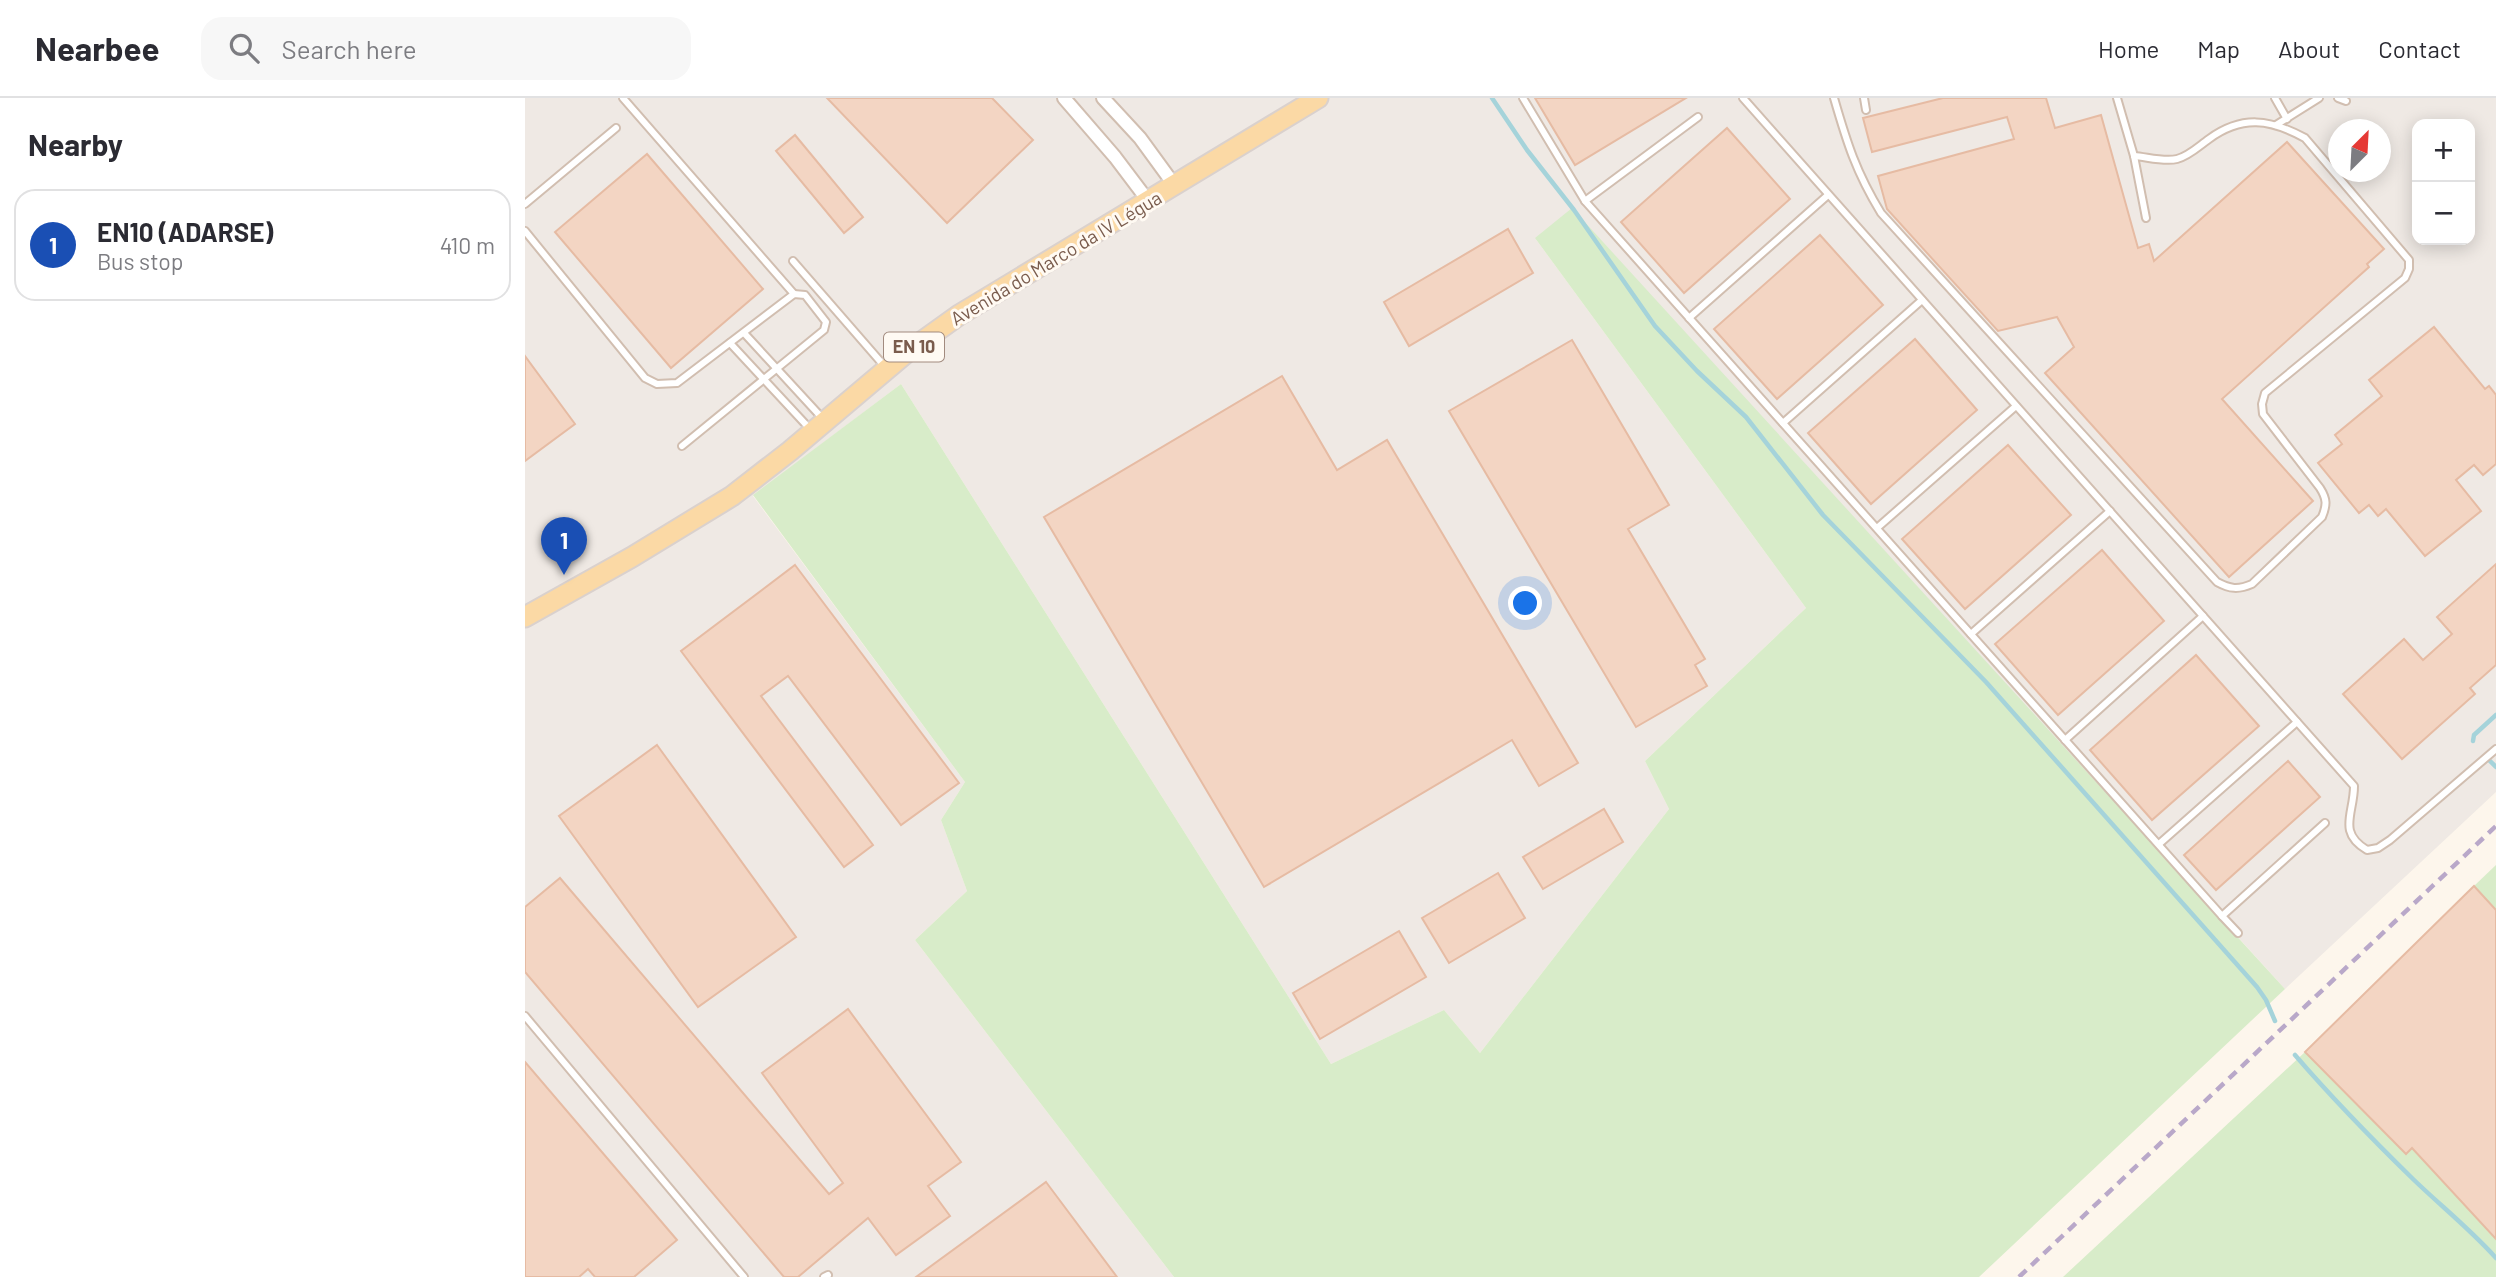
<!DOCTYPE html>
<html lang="en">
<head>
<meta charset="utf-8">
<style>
  body { margin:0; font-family:Barlow,sans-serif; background:#f7f7f7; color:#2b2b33 }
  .controls { position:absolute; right:21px; top:21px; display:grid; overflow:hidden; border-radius:14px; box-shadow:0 4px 18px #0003 }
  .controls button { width:63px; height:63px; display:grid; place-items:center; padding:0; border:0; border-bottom:2px solid #e1e1e2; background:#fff; color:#2b2b33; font:35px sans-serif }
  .compass { position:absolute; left:1803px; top:21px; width:63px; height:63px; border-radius:50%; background:#fff; box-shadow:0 4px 18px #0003; rotate:24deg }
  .you { position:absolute; left:1001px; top:506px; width:24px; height:24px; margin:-18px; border:5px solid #fff; border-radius:50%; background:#1a73e8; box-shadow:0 0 0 10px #1a73e833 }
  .badge { display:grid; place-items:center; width:46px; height:46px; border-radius:50%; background:#e76f51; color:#fff; font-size:23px; font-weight:700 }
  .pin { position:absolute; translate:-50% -58px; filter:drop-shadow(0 2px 4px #0008) }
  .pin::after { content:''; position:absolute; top:37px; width:24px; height:21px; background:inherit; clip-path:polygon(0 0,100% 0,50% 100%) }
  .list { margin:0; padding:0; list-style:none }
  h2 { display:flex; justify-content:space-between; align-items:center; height:91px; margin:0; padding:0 28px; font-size:30px }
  h2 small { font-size:23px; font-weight:400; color:#7c7c81 }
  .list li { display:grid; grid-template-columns:46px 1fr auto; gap:21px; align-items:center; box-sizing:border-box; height:112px; margin:0 14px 14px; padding:0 14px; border:2px solid #e1e1e2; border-radius:21px }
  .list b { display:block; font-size:26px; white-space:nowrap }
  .list p { margin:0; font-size:23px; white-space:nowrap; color:#7c7c81 }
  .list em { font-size:23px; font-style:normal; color:#7c7c81 }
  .icon { flex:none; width:38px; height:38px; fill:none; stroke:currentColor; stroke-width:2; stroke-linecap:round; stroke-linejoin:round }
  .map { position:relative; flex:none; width:1971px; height:1179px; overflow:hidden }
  header { display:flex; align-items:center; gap:42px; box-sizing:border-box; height:98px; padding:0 35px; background:#fff; border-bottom:2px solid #e1e1e2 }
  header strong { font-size:33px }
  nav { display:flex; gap:38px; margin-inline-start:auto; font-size:24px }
  .search { width:490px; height:63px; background:#f7f7f7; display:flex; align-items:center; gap:18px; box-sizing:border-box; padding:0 24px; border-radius:21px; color:#7c7c81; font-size:26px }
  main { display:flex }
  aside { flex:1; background:#fff }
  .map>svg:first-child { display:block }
  .industrial { fill:#efe9e4; fill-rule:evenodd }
  .green { fill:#d8ecc9 }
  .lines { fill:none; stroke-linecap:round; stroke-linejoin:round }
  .stream { stroke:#a5d3da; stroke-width:4.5 }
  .building { fill:#f3d5c3; stroke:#e6bba3; stroke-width:2 }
  .service-casing { stroke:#d1beb0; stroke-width:10 }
  .minor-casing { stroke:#d1beb0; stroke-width:16 }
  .primary-casing { stroke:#dad1cd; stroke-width:23 }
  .service { stroke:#fff; stroke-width:6 }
  .minor { stroke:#fff; stroke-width:12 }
  .primary { stroke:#fbd9a5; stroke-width:19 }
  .rail { stroke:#b9a8c9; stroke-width:4.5; stroke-dasharray:10 7; stroke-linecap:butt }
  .labels { text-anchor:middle; stroke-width:6; stroke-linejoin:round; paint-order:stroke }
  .shield { fill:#fffaf3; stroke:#a28b7f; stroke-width:2 }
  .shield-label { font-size:18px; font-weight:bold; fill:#7a5c4d }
  .street-label { font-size:19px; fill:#7a5c4d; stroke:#fffaf3 }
</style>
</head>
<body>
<header>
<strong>Nearbee</strong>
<div class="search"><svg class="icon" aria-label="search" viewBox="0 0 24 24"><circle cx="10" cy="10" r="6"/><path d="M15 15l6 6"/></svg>Search here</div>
<nav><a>Home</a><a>Map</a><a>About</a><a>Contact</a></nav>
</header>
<main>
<aside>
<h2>Nearby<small></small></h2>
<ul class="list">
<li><span class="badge" style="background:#1a4fb4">1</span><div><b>EN10 (ADARSE)</b><p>Bus stop</p></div><em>410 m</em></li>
</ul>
</aside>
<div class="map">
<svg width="1971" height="1179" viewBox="0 0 1971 1179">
  <rect width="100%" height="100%" fill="#fdf6ec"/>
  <!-- industrial -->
  <path class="industrial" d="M0,0H1971V694L1760,891L1711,837L1010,140L1281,510L1120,663L1144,711L955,955L919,912L806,966L376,286L228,398L440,684L416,722L442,793L390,842L649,1179H0ZM1892,26H1945V142H1892ZM1814,32H1856V74H1814Z"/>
  <!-- green -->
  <g class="green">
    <path d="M1047,110L1760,891L1454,1179H649L390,842L442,793L416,722L440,684L228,397L376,286L806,966L919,912L955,955L1144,711L1120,663L1281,510L1010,140Z"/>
    <path d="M1971,767V812L1949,788Z"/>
    <path d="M1780,954L1881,1056L1887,1050L1971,1141V1179H1538Z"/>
  </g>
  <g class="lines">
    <!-- stream -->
    <g class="stream">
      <path d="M967,0L1002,52L1049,112L1130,228L1172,273L1221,319L1298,417L1461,584L1732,889L1741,902L1750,923"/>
      <path d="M1948,643L1949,637L1971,617"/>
      <path d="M1963,661L1971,669"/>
      <path d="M1770,957C1807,1000 1848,1042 1889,1082C1916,1108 1946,1132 1971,1160"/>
    </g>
  </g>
  <!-- building -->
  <g class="building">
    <path d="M302,0H467L508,42L422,125Z"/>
    <path d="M1010,0H1161L1050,67Z"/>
    <path d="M1418,0H1521L1530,30L1576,17L1613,150L1624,146L1629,163L1762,44L1859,151L1842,166L1844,169L1697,301L1788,403L1704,479L1520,275L1549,249L1532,219L1473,233L1362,111L1353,78L1489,41L1482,19L1347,54L1338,20Z"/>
    <path d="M1202,30L1265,101L1159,195L1096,124Z"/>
    <path d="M270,37L338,119L319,135L251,53Z"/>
    <path d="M122,56L238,191L146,270L30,134Z"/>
    <path d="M983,131L1008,175L884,248L859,204Z"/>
    <path d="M1295,137L1358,207L1252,301L1189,231Z"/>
    <path d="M1909,229L1960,291L1964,288L1971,297V366L1958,377L1949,367L1931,382L1956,413L1900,458L1861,411L1853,418L1844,407L1834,415L1793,365L1817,346L1810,337L1857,298L1844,282Z"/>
    <path d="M1390,241L1452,312L1346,406L1283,335Z"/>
    <path d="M1047,242L1144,407L1103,431L1180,561L1170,567L1182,588L1111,629L924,313Z"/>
    <path d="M0,258L50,326L0,363Z"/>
    <path d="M757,278L812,372L862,342L1053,665L1014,688L987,642L739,789L519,419Z"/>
    <path d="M1483,347L1546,417L1440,511L1377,441Z"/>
    <path d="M1577,452L1639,523L1533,617L1470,546Z"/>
    <path d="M1971,466V567L1945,590L1950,596L1877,661L1818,596L1879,541L1898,562L1927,536L1912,519Z"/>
    <path d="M270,467L434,685L376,727L263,578L236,598L348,747L319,769L156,553Z"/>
    <path d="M1671,557L1734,628L1627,722L1565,652Z"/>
    <path d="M132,647L271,839L173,909L34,718Z"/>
    <path d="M1763,663L1795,699L1691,792L1659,757Z"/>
    <path d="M1079,711L1098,744L1018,791L998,759Z"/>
    <path d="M973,775L1000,820L924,865L897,820Z"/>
    <path d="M35,780L304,1096L318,1085L237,975L323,911L436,1064L403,1088L425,1118L371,1157L343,1120L273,1179H259L0,874V809Z"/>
    <path d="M1949,788L1971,812V1141L1887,1050L1881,1056L1780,954Z"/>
    <path d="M874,833L901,879L795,941L768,895Z"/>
    <path d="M0,964L152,1142L109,1179H70L63,1171L54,1179H0Z"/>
    <path d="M521,1084L592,1179H391Z"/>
  </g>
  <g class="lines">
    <!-- service casing -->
    <g class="service-casing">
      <g id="service">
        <path d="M98,0L269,196"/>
        <path d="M998,0L1060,103L1697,818L1800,725"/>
        <path d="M1218,0L1829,688C1829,716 1812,734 1842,752L1853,750L1865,742L1971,651"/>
        <path d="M1309,0C1322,45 1331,74 1356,115L1692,484C1705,491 1713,492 1727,486L1797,419C1802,407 1802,401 1795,390L1738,316L1737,306L1740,295L1880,180L1884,171V162L1780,40C1745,21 1717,17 1684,41C1674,48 1664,58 1652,61C1639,64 1622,59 1609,58"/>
        <path d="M1339,0L1341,12"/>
        <path d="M1592,0L1609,58L1621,120"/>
        <path d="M1750,0L1762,21"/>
        <path d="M1813,0L1821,3"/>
        <path d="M1751,27L1794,0"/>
        <path d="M1060,103L1173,19"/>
        <path d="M0,106L91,30"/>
        <path d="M0,133L120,280L132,286L152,285L269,196L280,197L301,224L299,232L157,348"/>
        <path d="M268,163L361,270"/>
        <path d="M1164,220L1303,97"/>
        <path d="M219,235L299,322"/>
        <path d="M205,245L285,331"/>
        <path d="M1258,325L1397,202"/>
        <path d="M1352,430L1491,308"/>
        <path d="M1446,536L1585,413"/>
        <path d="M1540,642L1678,518"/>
        <path d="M1634,746L1772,624"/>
        <path d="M1697,818L1713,835"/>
        <path d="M0,918L219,1179"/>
        <path d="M299,1179L303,1177"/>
      </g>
    </g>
    <!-- minor casing -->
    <g class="minor-casing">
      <g id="minor">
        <path d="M539,0L590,59L624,104"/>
        <path d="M578,0L615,40L650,88"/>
      </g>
    </g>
    <!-- primary casing -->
    <g class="primary-casing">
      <path id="primary" d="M0,519L107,459L207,398L265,353L381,255L434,217L793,0"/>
    </g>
    <!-- service -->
    <use href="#service" class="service"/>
    <!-- minor -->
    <use href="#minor" class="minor"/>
    <!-- primary -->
    <use href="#primary" class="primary"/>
    <!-- rail -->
    <path class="rail" d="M1494,1179L1971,728"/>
  </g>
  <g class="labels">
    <!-- shield labels -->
    <rect class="shield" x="359" y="234.5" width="60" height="29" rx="5"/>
    <g class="shield-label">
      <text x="389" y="255">EN 10</text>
    </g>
    <!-- street labels -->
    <g class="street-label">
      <text transform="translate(531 160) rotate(-31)" y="7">Avenida do Marco da IV Légua</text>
    </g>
  </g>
</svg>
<div class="controls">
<button>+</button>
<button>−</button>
</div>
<svg class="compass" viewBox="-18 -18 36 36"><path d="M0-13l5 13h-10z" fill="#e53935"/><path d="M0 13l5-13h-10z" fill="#7c7c81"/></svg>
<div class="you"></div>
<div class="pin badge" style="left:39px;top:477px;background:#1a4fb4">1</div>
</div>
</main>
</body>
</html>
